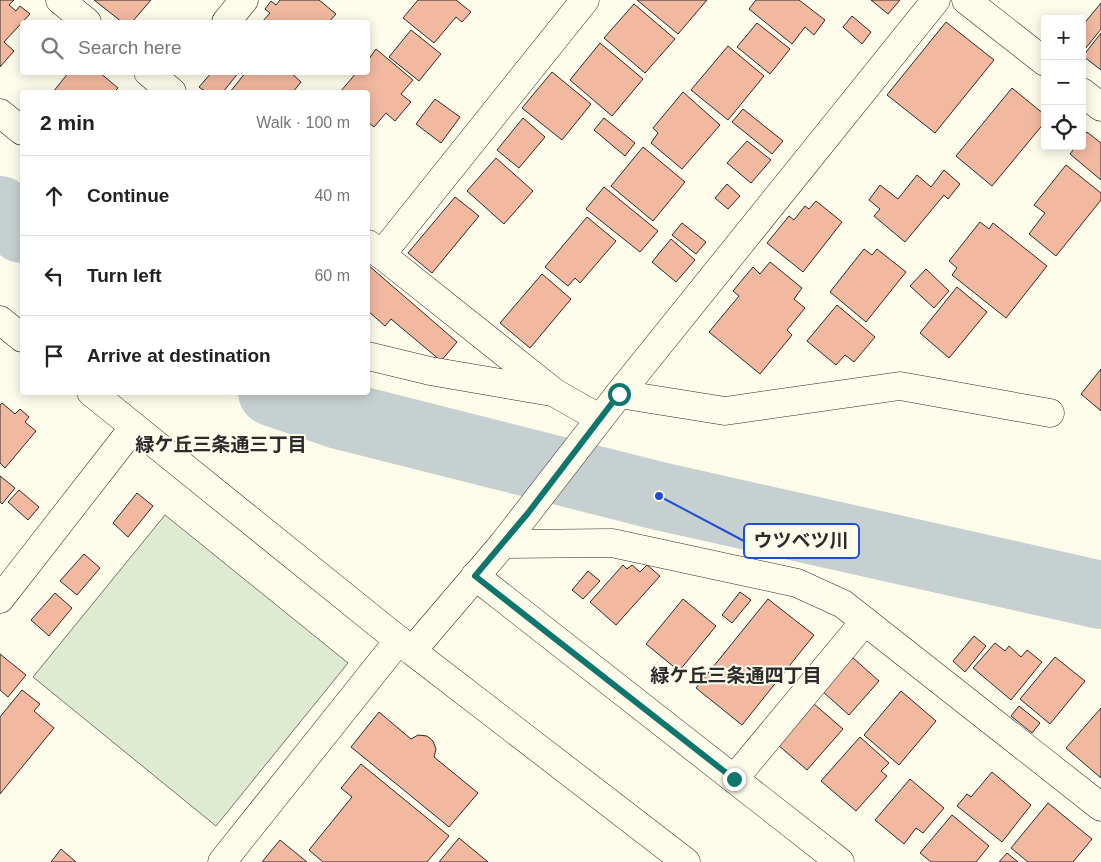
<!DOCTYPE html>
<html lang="en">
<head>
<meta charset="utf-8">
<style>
  body { margin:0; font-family:Arial,"Noto Sans JP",sans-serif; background:#f2f2f2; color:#222 }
  .controls { position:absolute; right:15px; top:15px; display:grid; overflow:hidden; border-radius:5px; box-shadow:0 2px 12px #0003 }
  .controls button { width:45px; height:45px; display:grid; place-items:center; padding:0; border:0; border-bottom:1px solid #e0e0e0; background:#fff; color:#222; font:25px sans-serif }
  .stop { position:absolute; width:15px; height:15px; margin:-11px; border:4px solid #0f766e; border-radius:50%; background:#fff }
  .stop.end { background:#0f766e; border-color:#fff; box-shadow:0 1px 5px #0008 }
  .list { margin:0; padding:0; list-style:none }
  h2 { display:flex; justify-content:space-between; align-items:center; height:65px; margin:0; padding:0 20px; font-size:21px }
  h2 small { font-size:16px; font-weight:400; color:#767676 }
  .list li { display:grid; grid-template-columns:32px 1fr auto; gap:15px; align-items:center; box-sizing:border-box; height:80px; padding:0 20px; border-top:1px solid #e0e0e0 }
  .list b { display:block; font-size:19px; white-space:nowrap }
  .list em { font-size:16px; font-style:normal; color:#767676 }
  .icon { flex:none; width:28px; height:28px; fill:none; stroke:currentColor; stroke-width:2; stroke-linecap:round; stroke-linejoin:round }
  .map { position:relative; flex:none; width:1101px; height:862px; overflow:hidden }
  .search { position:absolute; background:#fff; box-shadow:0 2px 12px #0003; left:20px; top:20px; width:350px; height:55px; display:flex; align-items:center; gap:12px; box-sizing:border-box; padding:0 18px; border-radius:5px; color:#767676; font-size:19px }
  .panel { position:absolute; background:#fff; box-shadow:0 2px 12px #0003; left:20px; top:90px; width:350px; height:305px; border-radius:5px }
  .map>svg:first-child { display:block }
  .green { fill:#deebd1; stroke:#74746e }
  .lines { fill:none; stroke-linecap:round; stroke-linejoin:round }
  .river { stroke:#c7d0d0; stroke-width:68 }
  .building { fill:#f2b8a0; stroke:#2b2b2b }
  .minor-casing { stroke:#2b2b2b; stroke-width:29 }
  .minor { stroke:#fdfbea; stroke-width:28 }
  .route { stroke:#0f766e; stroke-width:6 }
  .labels { text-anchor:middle; stroke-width:4; stroke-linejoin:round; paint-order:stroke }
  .neighbourhood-label { font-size:19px; font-weight:bold; fill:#2b2b2b; stroke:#fdfbea }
  .leader { fill:none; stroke:#1d4ed8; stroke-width:2 }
  .callout-dot { fill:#1d4ed8; stroke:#fdfbea; stroke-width:2 }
  .callout { fill:#fdfbea; stroke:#1d4ed8; stroke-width:2 }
  .callout-label { font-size:19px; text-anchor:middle; font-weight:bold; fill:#2b2b2b }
</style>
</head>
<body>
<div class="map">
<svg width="1101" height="862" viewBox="0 0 1101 862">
  <rect width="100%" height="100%" fill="#fdfbea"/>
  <!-- green -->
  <path class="green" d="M165,515L348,663L216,826L33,677Z"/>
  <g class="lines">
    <!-- river -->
    <g class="river">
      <path d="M0,210L22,229"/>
      <path d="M272,392L339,415L659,496L1101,595"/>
    </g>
  </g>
  <!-- building -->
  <g class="building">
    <path d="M0,0H14L9,5L16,11L20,6L30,14L4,42L14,51L0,67Z"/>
    <path d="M94,0H151L132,22H122Z"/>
    <path d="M280,0H319L336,14L329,22H262L270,13L265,9L271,1L276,5Z"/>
    <path d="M418,0H456L471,12L462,22L456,17L434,43L403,18Z"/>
    <path d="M637,0H707L678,34Z"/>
    <path d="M756,0H799L825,20L814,35L805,27L792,44L749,9Z"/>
    <path d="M871,0H900L888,14Z"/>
    <path d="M1101,3V29L1082,53V26Z"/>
    <path d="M634,4L675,39L645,73L604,38Z"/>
    <path d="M852,16L871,32L862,44L843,27Z"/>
    <path d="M946,22L994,60L935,133L887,95Z"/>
    <path d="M757,23L790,49L770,74L737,47Z"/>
    <path d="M411,30L441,54L419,81L389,57Z"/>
    <path d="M1101,33V70L1083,56Z"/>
    <path d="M600,43L643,79L612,116L570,80Z"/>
    <path d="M728,46L764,76L728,120L691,90Z"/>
    <path d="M376,49L413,80L401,94L411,102L395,121L386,113L374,127L368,122V92H340L357,72H368V60Z"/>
    <path d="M69,72H99L118,88L114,92H53Z"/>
    <path d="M212,72H239L223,92H206L199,87Z"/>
    <path d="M246,72H290L301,82L293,92H230Z"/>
    <path d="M552,72L591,104L562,140L522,108Z"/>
    <path d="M1012,88L1045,115V122L992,186L956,156Z"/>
    <path d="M683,92L720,125L682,169L651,143L658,133L653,128Z"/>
    <path d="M435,99L460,117L441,143L416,124Z"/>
    <path d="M743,109L783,141L772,154L732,122Z"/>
    <path d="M523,118L545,137L519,168L497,150Z"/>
    <path d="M604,118L635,143L625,156L594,130Z"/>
    <path d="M1087,132L1101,143V180L1070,154L1076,146H1082V139Z"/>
    <path d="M747,141L771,160L751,183L727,163Z"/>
    <path d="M643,147L685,182L653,221L611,186Z"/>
    <path d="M496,158L533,191L504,224L467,191Z"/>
    <path d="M1066,165L1101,193V200L1056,256L1029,234L1045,213L1034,205Z"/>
    <path d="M944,170L960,184L948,199L944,195L905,242L874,216L880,209L869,200L880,185L898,199L917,175L931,187Z"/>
    <path d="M727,184L740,196L728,209L715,198Z"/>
    <path d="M604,187L658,231L640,252L586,209Z"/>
    <path d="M455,197L479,216L432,273L408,253Z"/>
    <path d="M816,201L842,222L803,272L767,243L789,216L794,220L805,206L809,209Z"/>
    <path d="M587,217L616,241L580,283L575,278L568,286L545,267Z"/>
    <path d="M980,222L989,229L993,223L1047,266L1006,318L952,275L957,268L949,261Z"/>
    <path d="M682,223L706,242L696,254L672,235Z"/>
    <path d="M671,239L695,260L676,282L652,262Z"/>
    <path d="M864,249L872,255L877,249L906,272L866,322L830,292Z"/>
    <path d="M770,262L802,288L794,299L805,308L787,330L792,335L760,374L709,332L739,296L733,291L753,267L760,274Z"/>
    <path d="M368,265L457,342L441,361L391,319L385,326L368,311Z"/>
    <path d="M926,269L949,291L934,308L910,286Z"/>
    <path d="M542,274L571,299L530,348L500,323Z"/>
    <path d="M957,287L987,312L949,358L920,333Z"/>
    <path d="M837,305L875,337L854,362L845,355L836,365L807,341Z"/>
    <path d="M1101,369V411L1081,394Z"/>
    <path d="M2,403L15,414L20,409L29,417L25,422L36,431L5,468L0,463V405Z"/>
    <path d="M0,476L15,488L2,504L0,502Z"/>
    <path d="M19,490L39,507L28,520L8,502Z"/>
    <path d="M137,493L153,506L128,537L113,523Z"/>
    <path d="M84,554L100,568L77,595L60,581Z"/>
    <path d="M623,565L627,569L632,565L640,572L647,565L660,576L616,625L590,602Z"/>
    <path d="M588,571L600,581L583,599L572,590Z"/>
    <path d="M740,592L751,600L732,623L722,615Z"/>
    <path d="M55,593L72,608L49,636L31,620Z"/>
    <path d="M683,599L716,626L679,671L646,644Z"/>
    <path d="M768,599L814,635L742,725L696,688Z"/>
    <path d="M974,636L986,646L965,672L953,661Z"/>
    <path d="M995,643L1005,651L1009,646L1021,657L1027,650L1042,662L1011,700L973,668Z"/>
    <path d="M0,654L26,675L8,697L0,690Z"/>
    <path d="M852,657L879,681L849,715L822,691Z"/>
    <path d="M1055,657L1085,681L1050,724L1020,699Z"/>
    <path d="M22,690L40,704L34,711L54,728L0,794V717Z"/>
    <path d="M901,691L936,721L899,765L864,735Z"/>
    <path d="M814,704L843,729L807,770L778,745Z"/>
    <path d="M1019,706L1040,723L1032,733L1011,716Z"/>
    <path d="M1101,708V778L1066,748Z"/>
    <path d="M379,712L411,739L418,735L427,736L433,741L436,749L434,757L478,793L449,827L351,747Z"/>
    <path d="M860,737L889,763L881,771L887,776L856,811L821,781Z"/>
    <path d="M361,764L449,836L427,862H323L309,850L352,797L341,788Z"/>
    <path d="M992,772L1031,805L1002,842L957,806L967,794L971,797Z"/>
    <path d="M910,779L944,808L923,833L916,828L904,844L875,820Z"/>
    <path d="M1048,803L1092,839L1073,862H1028L1011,848Z"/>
    <path d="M952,815L989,846L976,862H931L920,853Z"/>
    <path d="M459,838L488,862H439Z"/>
    <path d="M280,840L307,862H262Z"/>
    <path d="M61,849L76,862H51Z"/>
    <path d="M1007,853L1018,862H999Z"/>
  </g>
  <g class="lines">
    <!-- minor casing -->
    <g class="minor-casing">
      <g id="minor">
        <path d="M60,0L87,22"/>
        <path d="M966,0L1045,62"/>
        <path d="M226,22L244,0"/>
        <path d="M148,72L172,92"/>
        <path d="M1082,92L1101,107"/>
        <path d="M0,113L22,131"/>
        <path d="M368,244L555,393L599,418"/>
        <path d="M381,255L585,0"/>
        <path d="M0,320L22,338"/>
        <path d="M368,356L430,371L552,392"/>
        <path d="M91,392L412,651L686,862"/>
        <path d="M619,394L725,411L900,386L1050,413"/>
        <path d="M503,544L612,543L797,583L843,604L1101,807"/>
        <path d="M475,576L840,862"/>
        <path d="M0,599L134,427"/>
        <path d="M412,651L503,544L619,394L936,0"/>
        <path d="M734,779L865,621"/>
        <path d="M222,862L399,640"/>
      </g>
    </g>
    <!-- minor -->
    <use href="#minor" class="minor"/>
  </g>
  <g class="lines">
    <!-- route -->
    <path class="route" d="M619,394L528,513L475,576L734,779"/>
  </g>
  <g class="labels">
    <!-- neighbourhood labels -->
    <g class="neighbourhood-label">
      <text x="221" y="451">緑ケ丘三条通三丁目</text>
      <text x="736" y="682">緑ケ丘三条通四丁目</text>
    </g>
  </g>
  <!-- callouts -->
  <path class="leader" d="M659 496L744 541"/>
  <circle class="callout-dot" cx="659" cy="496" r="5"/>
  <rect class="callout" x="744" y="524" width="115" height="34" rx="5"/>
  <g class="callout-label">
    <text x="801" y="547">ウツベツ川</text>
  </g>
</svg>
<div class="controls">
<button>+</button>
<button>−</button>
<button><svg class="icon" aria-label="locate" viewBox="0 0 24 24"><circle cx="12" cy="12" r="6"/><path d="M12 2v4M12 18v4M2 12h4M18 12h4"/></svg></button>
</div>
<div class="stop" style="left:619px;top:394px"></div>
<div class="stop end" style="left:734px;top:779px"></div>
<div class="search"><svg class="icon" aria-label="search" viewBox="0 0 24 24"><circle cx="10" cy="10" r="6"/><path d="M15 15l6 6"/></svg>Search here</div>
<section class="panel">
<h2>2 min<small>Walk · 100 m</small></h2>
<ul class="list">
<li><svg class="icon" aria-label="ahead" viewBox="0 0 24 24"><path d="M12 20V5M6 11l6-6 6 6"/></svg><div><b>Continue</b></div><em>40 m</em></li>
<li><svg class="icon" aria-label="left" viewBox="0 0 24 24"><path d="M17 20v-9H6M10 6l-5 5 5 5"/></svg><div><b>Turn left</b></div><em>60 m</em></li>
<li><svg class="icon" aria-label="arrive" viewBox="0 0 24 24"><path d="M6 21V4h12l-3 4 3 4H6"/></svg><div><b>Arrive at destination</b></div></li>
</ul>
</section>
</div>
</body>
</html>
